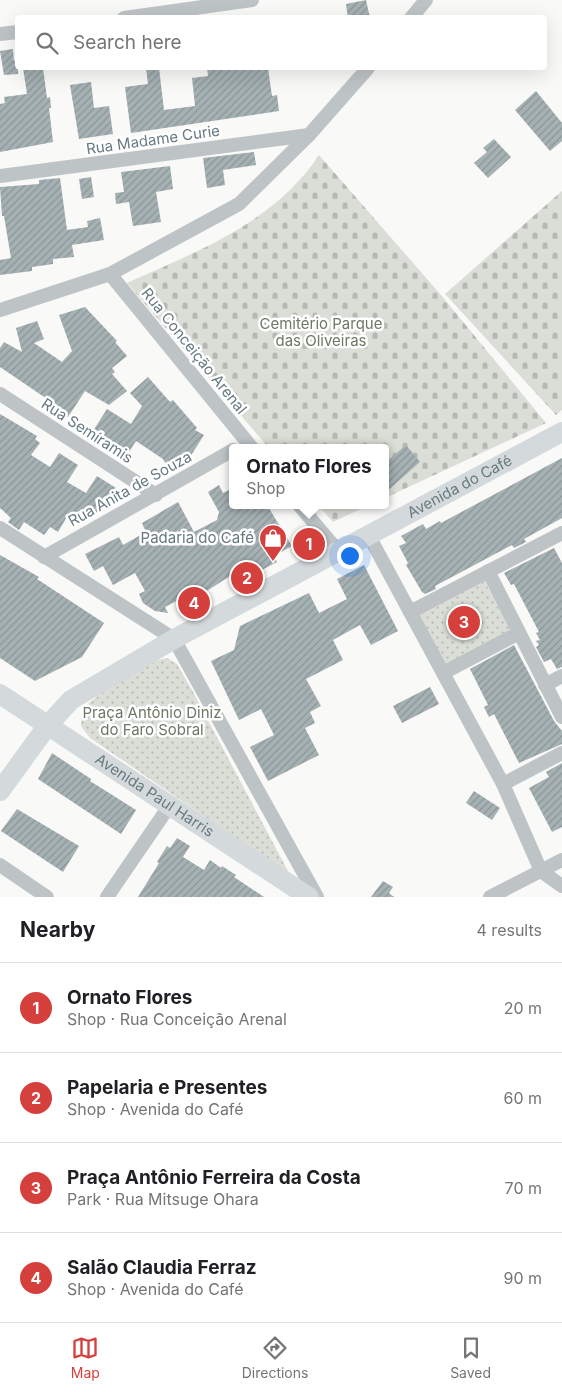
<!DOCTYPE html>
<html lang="en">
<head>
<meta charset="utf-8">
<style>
  body { margin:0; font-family:Inter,sans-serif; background:#f6f6f6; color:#202124 }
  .you { position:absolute; left:349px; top:555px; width:18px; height:18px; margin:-12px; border:4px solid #fff; border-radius:50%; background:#1a73e8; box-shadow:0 0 0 8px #1a73e833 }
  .badge { display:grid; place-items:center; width:32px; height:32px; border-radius:50%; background:#d53f3c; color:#fff; font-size:16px; font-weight:700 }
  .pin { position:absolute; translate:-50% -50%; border:2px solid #fff; box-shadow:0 1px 5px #0006 }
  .popup { position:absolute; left:229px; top:444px; width:160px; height:65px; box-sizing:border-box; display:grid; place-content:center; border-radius:5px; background:#fff; filter:drop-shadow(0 1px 4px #0005); font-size:16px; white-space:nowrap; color:#757577 }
  .popup b { font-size:19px; color:#202124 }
  .popup::after { content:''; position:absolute; left:50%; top:100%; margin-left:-10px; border:10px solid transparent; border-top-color:#fff }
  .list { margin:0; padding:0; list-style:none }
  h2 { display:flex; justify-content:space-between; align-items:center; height:65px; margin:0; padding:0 20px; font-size:21px }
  h2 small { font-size:16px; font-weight:400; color:#757577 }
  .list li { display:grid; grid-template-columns:32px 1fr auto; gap:15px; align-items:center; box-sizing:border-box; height:90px; padding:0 20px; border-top:1px solid #e0e0e0 }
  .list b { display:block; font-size:19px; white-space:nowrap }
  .list p { margin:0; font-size:16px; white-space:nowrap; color:#757577 }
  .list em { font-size:16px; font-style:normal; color:#757577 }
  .icon { flex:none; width:28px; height:28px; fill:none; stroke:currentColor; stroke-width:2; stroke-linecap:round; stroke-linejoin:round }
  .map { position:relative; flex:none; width:562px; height:897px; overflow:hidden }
  .search { position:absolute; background:#fff; box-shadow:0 5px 20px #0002; left:15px; right:15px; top:15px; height:55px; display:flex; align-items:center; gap:12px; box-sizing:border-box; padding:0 18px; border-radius:5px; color:#757577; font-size:19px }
  .sheet { height:425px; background:#fff }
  nav { display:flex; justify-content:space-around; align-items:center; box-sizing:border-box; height:70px; border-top:1px solid #e0e0e0; background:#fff; font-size:14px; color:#757577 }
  nav a { display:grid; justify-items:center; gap:2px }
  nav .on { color:#d53f3c }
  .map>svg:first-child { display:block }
  .cemetery { fill:url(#cemetery-stones) }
  .park { fill:url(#park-dots) }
  .building { fill:url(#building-hatch) }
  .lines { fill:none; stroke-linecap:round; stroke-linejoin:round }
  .street { stroke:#bec4c6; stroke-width:14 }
  .secondary { stroke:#d4d9dc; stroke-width:20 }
  .labels { text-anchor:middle; stroke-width:5; stroke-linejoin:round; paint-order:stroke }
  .street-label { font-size:15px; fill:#667a80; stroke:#fff }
  .park-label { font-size:15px; fill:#6d7865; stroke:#fff }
  .poi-label { font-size:15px; fill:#667a80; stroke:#fff; text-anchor:end }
</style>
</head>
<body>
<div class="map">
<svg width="562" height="897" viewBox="0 0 562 897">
  <defs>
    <pattern id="cemetery-stones" width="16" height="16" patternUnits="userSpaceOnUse" patternTransform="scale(1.25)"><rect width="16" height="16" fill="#dbded7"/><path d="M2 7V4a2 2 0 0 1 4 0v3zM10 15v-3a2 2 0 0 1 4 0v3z" fill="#b5b9b4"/></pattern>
    <pattern id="park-dots" width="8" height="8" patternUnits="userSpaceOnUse" patternTransform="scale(1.25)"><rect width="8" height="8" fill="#dbded7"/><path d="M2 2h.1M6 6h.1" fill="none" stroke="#b5b9b4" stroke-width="1.8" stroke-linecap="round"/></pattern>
    <pattern id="building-hatch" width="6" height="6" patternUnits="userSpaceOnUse" patternTransform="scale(1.25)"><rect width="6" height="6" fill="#a6b1b4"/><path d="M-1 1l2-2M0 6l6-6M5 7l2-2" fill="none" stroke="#8b9598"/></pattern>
  </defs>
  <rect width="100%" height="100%" fill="#f9f9f7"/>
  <!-- cemetery -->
  <g class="cemetery">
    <path d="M319,155L441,295L546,423L385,498V448H269L127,283C198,251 275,222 319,155Z"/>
    <path d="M562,191V410L556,415L445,294Z"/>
    <path d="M318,505H369L333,522Z"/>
  </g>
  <!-- park -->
  <g class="park">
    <path d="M484,580L511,630L444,665L417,614Z"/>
    <path d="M167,658L177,664L192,690L290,875L90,738L81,726L82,709C106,689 137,663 167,658Z"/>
  </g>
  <!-- building -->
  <g class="building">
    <path d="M366,0L370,18H348L346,4Z"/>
    <path d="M13,49L14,61L18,60V74L4,75L0,51Z"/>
    <path d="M23,68H43L47,98L50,97L51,108H49L53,142L0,152V104L5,103L4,97L27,94Z"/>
    <path d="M146,68H159L164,110L195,106L192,78L208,76L207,68H249V70L268,68L272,96L277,95L279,111L131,133L125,87L148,84Z"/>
    <path d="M91,82L94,108L109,106L113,134L79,139L70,85Z"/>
    <path d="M536,91L562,123V141L550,151L515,110Z"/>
    <path d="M494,139L511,157L488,178L474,163L487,152L483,148Z"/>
    <path d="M254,152L256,165L223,170L225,185L207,188L203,158Z"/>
    <path d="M170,166L173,189L156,192L161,222L133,226L129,202L116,204L115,193L124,192L121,172Z"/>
    <path d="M91,177L94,197L82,199L79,179Z"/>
    <path d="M60,178L67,230L88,227L87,221L100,218L104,240L72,245L74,257L53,259V264L32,267V271L0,275V260L11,258L4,216H2L0,187L39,184V180Z"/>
    <path d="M85,307L117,341L115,342L127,356L112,368L115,372L112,374L127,391L109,405L85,391L68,417L51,405L53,403L0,367V348L4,342L22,352L16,328L37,321L44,339L34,343L62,362L72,351L59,315Z"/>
    <path d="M148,377L170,402L173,400L197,428L195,430L204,435L190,457L168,468L163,459L136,441L129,452L93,431L107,409L131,424L142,406L130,393Z"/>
    <path d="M0,414L37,436L35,439L40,443L31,455L50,467L59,453L78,465L67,482L86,493L97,476L116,488L100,511L79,522L68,515L58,532L50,527L44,535L24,522L19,530L8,522L11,518L0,508Z"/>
    <path d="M406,445L420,462L385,493V463Z"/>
    <path d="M562,458V518L524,539L526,542L514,548L512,545L435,586L436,589L425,594L422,592L406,565L408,563L399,546L406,543L401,536L423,524L426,529L440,521L441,523Z"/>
    <path d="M219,485L223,493L233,488V505H267L292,546L274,556L277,562L258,572L252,562L202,594L205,599L191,606L186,596L165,607L168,613L155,611L143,603L139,594L145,591L135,573L113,585L103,566L94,571L85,554L119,537L123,545L146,532L142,523L178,502L194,532L217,520L219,512L208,492Z"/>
    <path d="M554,548L562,563V667L557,669L551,659L544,662L536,647L539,645L536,641L540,640L536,633L539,632L514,584L511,585L504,573Z"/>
    <path d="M0,555L39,577L37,579L104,623L82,657L35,681L0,658Z"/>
    <path d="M364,565L398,631L371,645L360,625L333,640L343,660L306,679L321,706L310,712L315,723L305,728L319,755L268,781L250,747L274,735L261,709L239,720L211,661L234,650L240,626L309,593L319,613L347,599L337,579Z"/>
    <path d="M514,645L554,721L562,731V744L519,763L494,714L489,717L484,707L488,705L470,669Z"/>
    <path d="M430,687L439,704L402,723L393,706Z"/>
    <path d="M52,753L91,779L90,781L136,810L121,834L38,779Z"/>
    <path d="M562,763V827L552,832L529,788L549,777L546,772Z"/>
    <path d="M474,791L500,808L492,820L466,803Z"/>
    <path d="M17,809L79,846L63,872L1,831Z"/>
    <path d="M177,838L190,846L183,857L204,870L210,860L221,868L222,866L236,875L234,877L264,897H138L159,863L157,862L167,846L170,848Z"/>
    <path d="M383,881L393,887L389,893L394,897H371Z"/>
  </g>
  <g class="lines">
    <!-- street -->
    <g class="street">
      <path d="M124,18L252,0"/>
      <path d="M411,18L426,0"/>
      <path d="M0,34L18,32"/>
      <path d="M0,176L309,135"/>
      <path d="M110,274L252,448"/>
      <path d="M0,310L110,274L239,204L309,135L368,68"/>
      <path d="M0,394L156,495"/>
      <path d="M299,505L338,551"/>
      <path d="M0,528L174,639L317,897"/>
      <path d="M369,536L503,784L541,871L562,886"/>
      <path d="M44,557L233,450"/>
      <path d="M488,571L562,717"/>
      <path d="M410,612L562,533"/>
      <path d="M443,673L519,633"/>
      <path d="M545,685L562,676"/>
      <path d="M503,784L562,753"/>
      <path d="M0,865L47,897"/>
      <path d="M107,897L170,805"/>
      <path d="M490,897L562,860"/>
    </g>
    <!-- secondary -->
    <g class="secondary">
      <path id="s1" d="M0,694L309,897"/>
      <path id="s2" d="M0,791L48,725L71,700L174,639L562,432"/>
    </g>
  </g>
  <!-- icons -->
  <defs>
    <g id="shop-pin" transform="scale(1.4375)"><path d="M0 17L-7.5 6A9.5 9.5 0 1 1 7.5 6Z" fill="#d53f3c" stroke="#fff"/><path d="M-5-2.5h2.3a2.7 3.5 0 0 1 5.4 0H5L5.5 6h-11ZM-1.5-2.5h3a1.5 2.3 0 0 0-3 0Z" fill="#fff"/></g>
  </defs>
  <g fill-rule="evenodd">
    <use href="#shop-pin" x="273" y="538"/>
  </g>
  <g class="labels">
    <!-- street labels -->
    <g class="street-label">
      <text transform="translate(153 140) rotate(-8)" y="5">Rua Madame Curie</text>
      <text transform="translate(194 351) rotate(51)" y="5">Rua Conceição Arenal</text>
      <text transform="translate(87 431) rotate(33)" y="5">Rua Semíramis</text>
      <text dy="5" stroke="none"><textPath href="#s2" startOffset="559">Avenida do Café</textPath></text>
      <text transform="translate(130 489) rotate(-29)" y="5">Rua Anita de Souza</text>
      <text dy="5" stroke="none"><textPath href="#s1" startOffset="185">Avenida Paul Harris</textPath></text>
    </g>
    <!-- park labels -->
    <g class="park-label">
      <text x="321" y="329">Cemitério Parque<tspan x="321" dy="17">das Oliveiras</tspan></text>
      <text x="152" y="718">Praça Antônio Diniz<tspan x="152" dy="17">do Faro Sobral</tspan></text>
    </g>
    <!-- poi labels -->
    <g class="poi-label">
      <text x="254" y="543">Padaria do Café</text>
    </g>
  </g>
</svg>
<div class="you"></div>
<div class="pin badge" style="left:309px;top:544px">1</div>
<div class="popup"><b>Ornato Flores</b>Shop</div>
<div class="pin badge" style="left:247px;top:578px">2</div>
<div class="pin badge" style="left:464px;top:622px">3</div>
<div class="pin badge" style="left:194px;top:603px">4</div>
<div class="search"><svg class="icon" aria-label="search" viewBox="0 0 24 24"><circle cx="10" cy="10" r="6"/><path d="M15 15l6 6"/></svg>Search here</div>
</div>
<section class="sheet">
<h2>Nearby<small>4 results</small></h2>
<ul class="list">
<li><span class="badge">1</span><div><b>Ornato Flores</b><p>Shop · Rua Conceição Arenal</p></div><em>20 m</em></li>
<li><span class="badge">2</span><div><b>Papelaria e Presentes</b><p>Shop · Avenida do Café</p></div><em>60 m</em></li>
<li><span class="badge">3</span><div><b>Praça Antônio Ferreira da Costa</b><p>Park · Rua Mitsuge Ohara</p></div><em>70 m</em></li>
<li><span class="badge">4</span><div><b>Salão Claudia Ferraz</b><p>Shop · Avenida do Café</p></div><em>90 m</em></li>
</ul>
</section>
<nav>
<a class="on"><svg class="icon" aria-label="map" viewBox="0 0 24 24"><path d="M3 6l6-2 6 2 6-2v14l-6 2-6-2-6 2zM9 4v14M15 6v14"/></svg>Map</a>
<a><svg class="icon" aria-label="directions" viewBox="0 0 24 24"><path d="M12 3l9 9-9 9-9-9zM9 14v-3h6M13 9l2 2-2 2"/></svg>Directions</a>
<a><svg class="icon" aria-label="saved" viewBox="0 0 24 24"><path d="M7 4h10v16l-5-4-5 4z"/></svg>Saved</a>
</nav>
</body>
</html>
